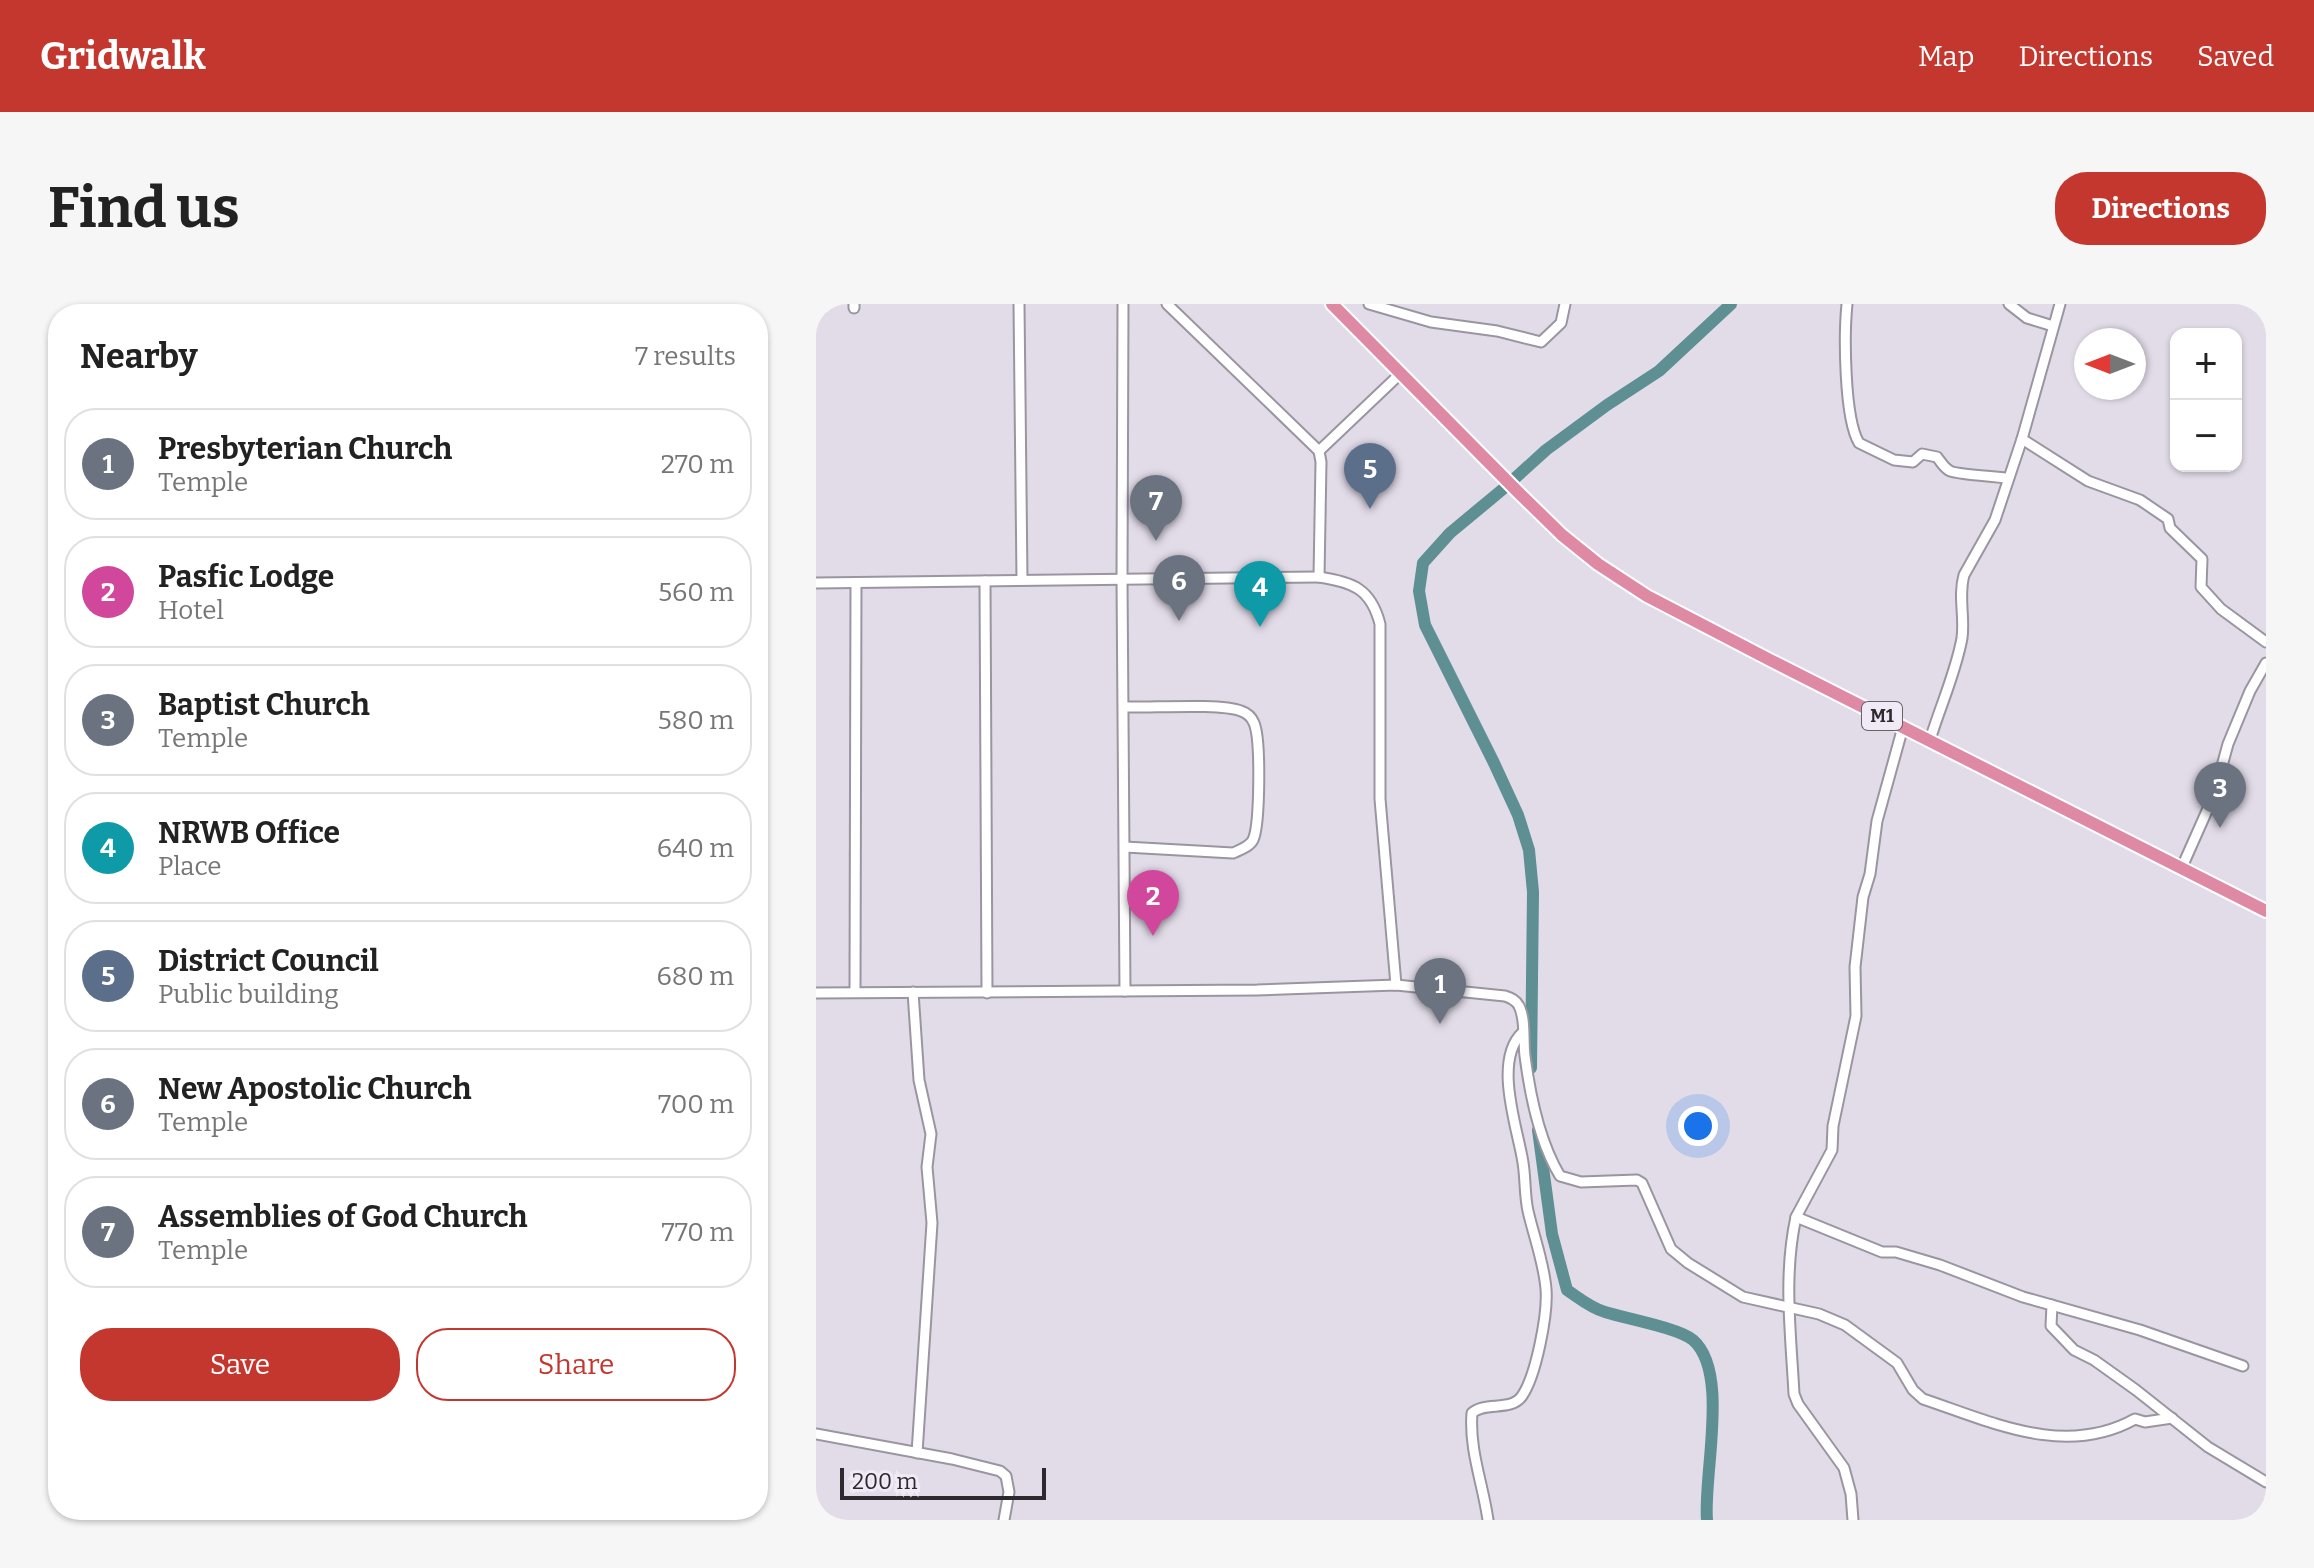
<!DOCTYPE html>
<html lang="en">
<head>
<meta charset="utf-8">
<style>
  body { margin:0; font-family:Bitter,serif; background:#f6f6f6; color:#222 }
  .controls { position:absolute; right:24px; top:24px; display:grid; overflow:hidden; border-radius:16px; box-shadow:0 2px 6px #0004 }
  .controls button { width:72px; height:72px; display:grid; place-items:center; padding:0; border:0; border-bottom:2px solid #e0e0e0; background:#fff; color:#222; font:40px sans-serif }
  .compass { position:absolute; left:1258px; top:24px; width:72px; height:72px; border-radius:50%; background:#fff; box-shadow:0 2px 6px #0004; rotate:270deg }
  .scale { position:absolute; left:24px; bottom:20px; width:206px; box-sizing:border-box; padding-left:8px; border:4px solid #2c2a2e; border-top:0; font-size:22px; line-height:28px; white-space:nowrap; color:#2c2a2e; -webkit-text-stroke:6px #efeaf6; paint-order:stroke }
  .you { position:absolute; left:882px; top:822px; width:28px; height:28px; margin:-20px; border:6px solid #fff; border-radius:50%; background:#1a73e8; box-shadow:0 0 0 12px #1a73e833 }
  .badge { display:grid; place-items:center; width:52px; height:52px; border-radius:50%; background:#c4372e; color:#fff; font-size:26px; font-weight:700 }
  .pin { position:absolute; translate:-50% -66px; filter:drop-shadow(0 2px 4px #0008) }
  .pin::after { content:''; position:absolute; top:42px; width:28px; height:24px; background:inherit; clip-path:polygon(0 0,100% 0,50% 100%) }
  .list { margin:0; padding:0; list-style:none }
  h2 { display:flex; justify-content:space-between; align-items:center; height:104px; margin:0; padding:0 32px; font-size:34px }
  h2 small { font-size:26px; font-weight:400; color:#767676 }
  .list li { display:grid; grid-template-columns:52px 1fr auto; gap:24px; align-items:center; box-sizing:border-box; height:112px; margin:0 16px 16px; padding:0 16px; border:2px solid #e0e0e0; border-radius:32px }
  .list b { display:block; font-size:30px; white-space:nowrap }
  .list p { margin:0; font-size:26px; white-space:nowrap; color:#767676 }
  .list em { font-size:26px; font-style:normal; color:#767676 }
  .actions { display:flex; gap:16px; padding:24px 32px }
  .actions a { flex:1; padding:18px 0; border:2px solid #c4372e; border-radius:32px; text-align:center; font-size:28px; color:#c4372e }
  .actions .main { background:#c4372e; color:#fff }
  .map { position:relative; flex:none; width:1450px; height:1216px; overflow:hidden; border-radius:32px }
  header { display:flex; align-items:center; gap:48px; box-sizing:border-box; height:112px; padding:0 40px; background:#c4372e; color:#fff }
  header strong { font-size:38px }
  nav { display:flex; gap:44px; margin-inline-start:auto; font-size:28px }
  .intro { display:flex; align-items:center; justify-content:space-between; box-sizing:border-box; height:192px; padding:0 48px }
  h1 { margin:0; font-size:56px }
  .button { padding:20px 36px; border-radius:32px; background:#c4372e; color:#fff; font-size:28px; font-weight:700 }
  main { display:flex; gap:48px; padding:0 48px }
  aside { flex:1; background:#fff; border-radius:32px; box-shadow:0 2px 6px #0004 }
  .map>svg:first-child { display:block }
  .lines { fill:none; stroke-linecap:round; stroke-linejoin:round }
  .river { stroke:#5d8f93; stroke-width:12 }
  .minor-casing { stroke:#9a95a1; stroke-width:13 }
  .highway-casing { stroke:#fff; stroke-width:16 }
  .minor { stroke:#fff; stroke-width:9 }
  .highway { stroke:#df8aa4; stroke-width:12 }
  .labels { text-anchor:middle; stroke-width:8; stroke-linejoin:round; paint-order:stroke }
  .shield { fill:#efeaf6; stroke:#66646a; stroke-width:2 }
  .shield-label { font-size:18px; font-weight:bold; fill:#2c2a2e }
</style>
</head>
<body>
<header>
<strong>Gridwalk</strong>
<nav><a>Map</a><a>Directions</a><a>Saved</a></nav>
</header>
<div class="intro"><h1>Find us</h1><a class="button">Directions</a></div>
<main>
<aside>
<h2>Nearby<small>7 results</small></h2>
<ul class="list">
<li><span class="badge" style="background:#6b7280">1</span><div><b>Presbyterian Church</b><p>Temple</p></div><em>270 m</em></li>
<li><span class="badge" style="background:#d1479c">2</span><div><b>Pasfic Lodge</b><p>Hotel</p></div><em>560 m</em></li>
<li><span class="badge" style="background:#6b7280">3</span><div><b>Baptist Church</b><p>Temple</p></div><em>580 m</em></li>
<li><span class="badge" style="background:#0f9aa8">4</span><div><b>NRWB Office</b><p>Place</p></div><em>640 m</em></li>
<li><span class="badge" style="background:#5c6f8a">5</span><div><b>District Council</b><p>Public building</p></div><em>680 m</em></li>
<li><span class="badge" style="background:#6b7280">6</span><div><b>New Apostolic Church</b><p>Temple</p></div><em>700 m</em></li>
<li><span class="badge" style="background:#6b7280">7</span><div><b>Assemblies of God Church</b><p>Temple</p></div><em>770 m</em></li>
</ul>
<div class="actions"><a class="main">Save</a><a>Share</a></div>
</aside>
<div class="map">
<svg width="1450" height="1216" viewBox="0 0 1450 1216">
  <rect width="100%" height="100%" fill="#e2dce9"/>
  <g class="lines">
    <!-- river -->
    <g class="river">
      <path d="M697,176L730,146L791,101L843,67L915,0"/>
      <path d="M687,185L634,229L607,259L603,287L609,321L678,459L702,511L713,546L717,588L715,764"/>
      <path d="M722,826L736,930L751,986C763,994 775,1004 789,1008C808,1014 863,1024 877,1036C914,1068 887,1171 891,1216"/>
    </g>
    <!-- minor casing -->
    <g class="minor-casing">
      <g id="minor">
        <path d="M38,0V4"/>
        <path d="M203,0L206,276"/>
        <path d="M307,0L306,275L309,687"/>
        <path d="M351,0L503,147"/>
        <path d="M553,0L615,18L681,27L725,38L745,19L749,0"/>
        <path d="M1031,0C1028,30 1028,114 1043,139L1078,156L1097,158L1106,150L1121,153C1125,158 1128,164 1134,167C1139,170 1181,173 1192,174"/>
        <path d="M1193,0L1211,14L1237,22"/>
        <path d="M1244,0L1206,135L1272,177L1324,196L1352,215L1354,224L1386,255L1385,283L1405,305L1450,338"/>
        <path d="M169,277L171,689"/>
        <path d="M0,279L503,273"/>
        <path d="M308,403C335,404 404,399 425,407C431,409 436,414 438,419C445,435 444,521 437,536C433,543 424,546 417,549L309,543"/>
        <path d="M1087,423L1061,517L1054,570L1047,593L1039,663L1040,712L1017,822L1016,846L980,913L1066,948H1080L1124,961L1207,993L1324,1026L1427,1062"/>
        <path d="M1114,436C1124,403 1140,368 1146,334C1149,313 1142,292 1148,271L1179,216L1206,135"/>
        <path d="M1366,563L1398,491L1412,440L1434,387L1450,359"/>
        <path d="M580,681L564,495V320C555,285 537,278 503,273L505,158L503,147L584,70"/>
        <path d="M39,688L40,279"/>
        <path d="M97,688L103,776L115,830L111,863L116,919L101,1149"/>
        <path d="M0,689L441,686L580,681L689,692C695,694 700,696 703,702C710,715 707,737 709,752C714,791 723,837 744,872L765,878L821,876L826,879L855,945L872,959L927,993L1003,1010L1029,1021L1081,1059L1097,1086L1107,1095C1176,1118 1249,1154 1319,1115L1329,1118L1356,1114"/>
        <path d="M980,913C967,972 975,1031 978,1090L982,1100L1028,1164L1035,1190L1037,1216"/>
        <path d="M1236,1001L1235,1022L1258,1046L1278,1056L1320,1086L1392,1143L1450,1178"/>
        <path d="M0,1130L136,1155L184,1167L190,1172L193,1188L188,1216"/>
        <path d="M672,1216C667,1180 653,1146 656,1109C669,1097 695,1108 706,1092C720,1072 732,1010 730,985C728,959 718,933 712,907C708,889 710,871 706,853C700,820 678,756 706,729"/>
      </g>
    </g>
    <!-- highway casing -->
    <g class="highway-casing">
      <path id="highway" d="M516,0L701,187L746,231L782,260L831,292L956,357L1450,607"/>
    </g>
    <!-- minor -->
    <use href="#minor" class="minor"/>
    <!-- highway -->
    <use href="#highway" class="highway"/>
  </g>
  <g class="labels">
    <!-- shield labels -->
    <rect class="shield" x="1046" y="398" width="40" height="28" rx="6"/>
    <g class="shield-label">
      <text x="1066" y="418">M1</text>
    </g>
  </g>
</svg>
<div class="controls">
<button>+</button>
<button>−</button>
</div>
<svg class="compass" viewBox="-18 -18 36 36"><path d="M0-13l5 13h-10z" fill="#e53935"/><path d="M0 13l5-13h-10z" fill="#767676"/></svg>
<div class="scale">200 m</div>
<div class="you"></div>
<div class="pin badge" style="left:624px;top:720px;background:#6b7280">1</div>
<div class="pin badge" style="left:337px;top:632px;background:#d1479c">2</div>
<div class="pin badge" style="left:1404px;top:524px;background:#6b7280">3</div>
<div class="pin badge" style="left:444px;top:323px;background:#0f9aa8">4</div>
<div class="pin badge" style="left:554px;top:205px;background:#5c6f8a">5</div>
<div class="pin badge" style="left:363px;top:317px;background:#6b7280">6</div>
<div class="pin badge" style="left:340px;top:237px;background:#6b7280">7</div>
</div>
</main>
</body>
</html>
